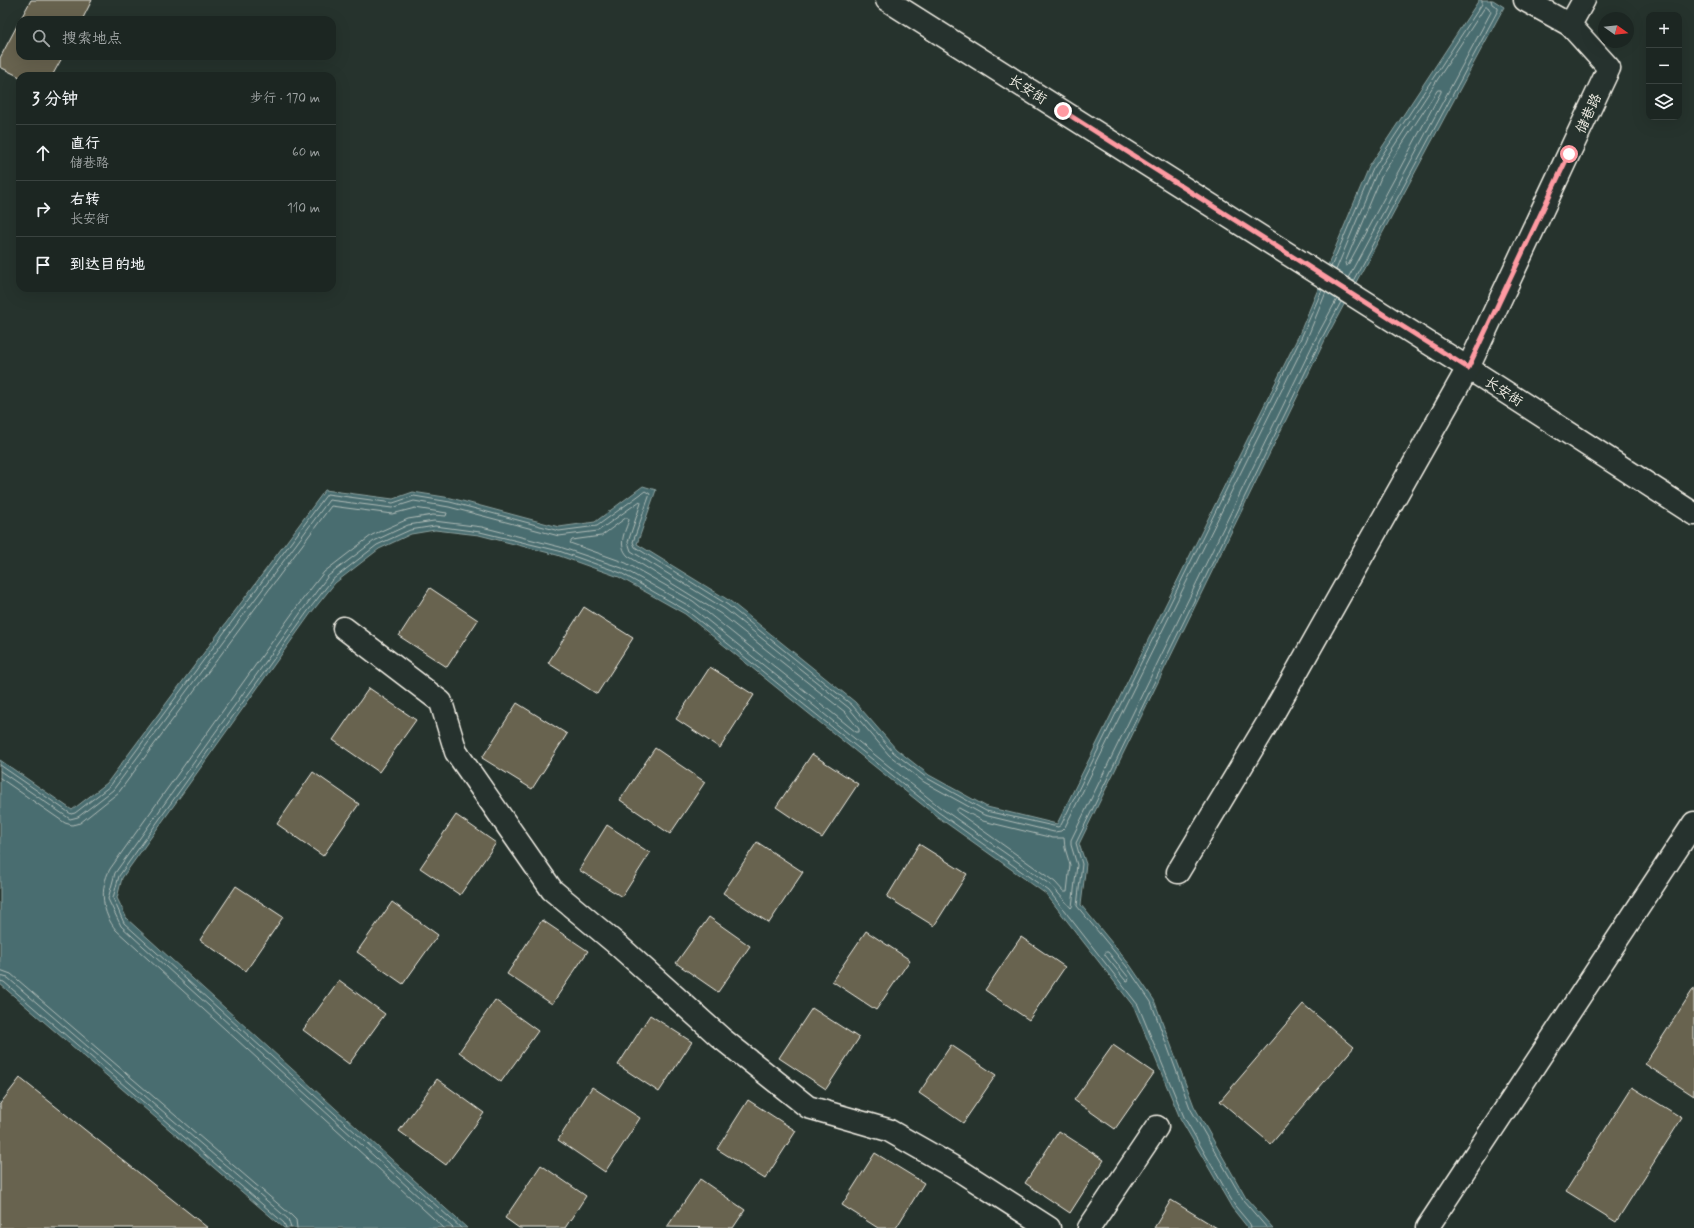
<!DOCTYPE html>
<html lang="zh">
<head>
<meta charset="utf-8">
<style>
  body { margin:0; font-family:Mynerve,"LXGW WenKai TC",sans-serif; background:#29322f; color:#f1f3f6 }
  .controls { position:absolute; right:12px; top:12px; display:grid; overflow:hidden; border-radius:8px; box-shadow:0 4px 16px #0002 }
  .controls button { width:36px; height:36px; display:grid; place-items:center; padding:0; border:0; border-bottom:1px solid #3a4340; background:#1c2622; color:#f1f3f6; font:20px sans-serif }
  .compass { position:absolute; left:1598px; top:12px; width:36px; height:36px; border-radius:50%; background:#1c2622; box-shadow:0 4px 16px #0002; rotate:105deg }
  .stop { position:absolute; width:12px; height:12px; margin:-9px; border:3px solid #ff9aa2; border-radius:50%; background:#fff }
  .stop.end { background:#ff9aa2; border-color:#fff; box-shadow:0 1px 4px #0008 }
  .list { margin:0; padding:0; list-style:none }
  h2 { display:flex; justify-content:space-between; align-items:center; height:52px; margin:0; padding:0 16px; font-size:17px }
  h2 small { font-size:13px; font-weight:400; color:#a0a5a5 }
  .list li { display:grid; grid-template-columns:26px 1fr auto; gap:12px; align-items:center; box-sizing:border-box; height:56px; padding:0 16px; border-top:1px solid #3a4340 }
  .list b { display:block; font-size:15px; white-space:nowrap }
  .list p { margin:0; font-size:13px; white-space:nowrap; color:#a0a5a5 }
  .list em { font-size:13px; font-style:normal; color:#a0a5a5 }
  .icon { flex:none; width:22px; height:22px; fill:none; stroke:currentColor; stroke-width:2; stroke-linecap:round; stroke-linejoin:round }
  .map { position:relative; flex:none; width:1694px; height:1228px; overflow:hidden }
  .search { position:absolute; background:#1c2622; box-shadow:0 4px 16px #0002; left:16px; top:16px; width:320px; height:44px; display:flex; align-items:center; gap:10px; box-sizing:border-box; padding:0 14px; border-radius:12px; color:#a0a5a5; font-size:15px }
  .panel { position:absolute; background:#1c2622; box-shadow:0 4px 16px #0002; left:16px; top:72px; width:320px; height:220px; border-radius:12px }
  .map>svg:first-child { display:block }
  .water { fill:#496d70; stroke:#8da2a0 }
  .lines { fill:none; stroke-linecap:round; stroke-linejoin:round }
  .shore { stroke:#b0bcb8; stroke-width:1 }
  .building { fill:#676450; stroke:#f4f1e8 }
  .minor-casing { stroke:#f4f1e8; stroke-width:25 }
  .minor { stroke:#26332d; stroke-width:22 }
  .route { stroke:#ff9aa2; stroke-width:5 }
  .labels { text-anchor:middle; stroke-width:3; stroke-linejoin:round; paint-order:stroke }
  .street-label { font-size:14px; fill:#f4f1e8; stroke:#26332d }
</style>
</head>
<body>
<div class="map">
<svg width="1694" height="1228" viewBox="0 0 1694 1228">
  <rect width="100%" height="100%" fill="#26332d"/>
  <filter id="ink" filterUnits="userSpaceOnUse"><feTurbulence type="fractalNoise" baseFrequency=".025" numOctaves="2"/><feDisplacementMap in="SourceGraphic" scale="8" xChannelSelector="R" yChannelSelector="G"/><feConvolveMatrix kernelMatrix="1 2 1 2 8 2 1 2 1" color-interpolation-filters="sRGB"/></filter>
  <g filter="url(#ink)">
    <!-- water -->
    <path class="water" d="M1479,0H1493L1504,7L1325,340L1079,844L1086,864L1081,905L1130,965L1154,1000L1194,1106L1246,1198L1273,1228H1248L1232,1208L1180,1118L1134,1007L1046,894L935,815L685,614L619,577L557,555L479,535L435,530L411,534L379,549L335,583L311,613L122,878L117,898L127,919L467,1228H284L0,984V760L72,810L107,783L325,490L393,499L413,492L451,498L559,527L595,522L643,486L656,490L637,544L730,601L855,702L896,749L929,775L987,807L1057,824L1298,337L1369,167Z"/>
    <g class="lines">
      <!-- shore -->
      <g class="shore">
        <path d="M1438,90H1441V92L1348,265L1346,266L1345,263L1382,175Z"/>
        <path d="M1331,267L1373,169L1482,4V0"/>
        <path d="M1336,270L1377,172L1485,7H1488L1491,12L1348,278"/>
        <path d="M1353,281L1498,10V8L1492,4L1491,0"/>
        <path d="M626,518H628L629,520C625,532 617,545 628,556L721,614L845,712L859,729V732H856L693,601L626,563L570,543L572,540L601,536Z"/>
        <path d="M0,765L71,814L75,813L110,786L327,494L393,503L414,496L450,502L559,531L597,526L645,491L650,494L633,542L635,547L728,605L852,705L893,752L927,778L986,811L1058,827L1061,825L1301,338L1322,290"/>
        <path d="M0,771L70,819L78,817L113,790L329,500L392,508L414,501L449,507L559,536L598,531L640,501L641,503L628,542L631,551L725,609L849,708L889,755L924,782L984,815L1054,832L1061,831L1065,827L1306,341L1326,292"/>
        <path d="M0,778L65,823L72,825L80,823L119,792L331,506L392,514L415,508L447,513L446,516L433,515L408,519L372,535L324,572L299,604L110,869C99,889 102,913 116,930L444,1228"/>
        <path d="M959,808L983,821L1053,838H1064L1065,848L1070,865L1067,892H1064L1055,882L957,812V810Z"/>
        <path d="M1106,952H1108L1129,978L1128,981L1125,980L1105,955Z"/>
        <path d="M0,970L11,974L291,1215L296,1220L297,1228"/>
        <path d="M0,976L8,978L288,1219L291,1228"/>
        <path d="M0,981L4,982L284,1223L286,1228"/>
        <path d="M453,1228L121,926L108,899L115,873L304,608L328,576L374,541L408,525L434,521L482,527L560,547L622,568L691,607L941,808L1052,886L1071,908L1072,907L1077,865L1071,845V840L1317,336L1337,299"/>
        <path d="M461,1228L124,923L113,898L119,876L308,611L332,580L377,545L410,530L435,526L480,532L559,551L621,573L687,611L938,812L1049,891L1138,1005L1184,1117L1235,1206L1250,1224L1251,1228"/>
        <path d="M1267,1228L1243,1200L1190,1108L1151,1002L1127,967L1077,906L1082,864L1076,843L1322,338L1341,302"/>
      </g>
    </g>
    <!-- building -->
    <g class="building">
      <path d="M31,0H92L82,20H20Z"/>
      <path d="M20,20V56H63L52,76L20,77L0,67V58Z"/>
      <path d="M430,588L478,620L447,667L399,636Z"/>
      <path d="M584,607L633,638L597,694L548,663Z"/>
      <path d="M710,667L754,695L720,748L676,719Z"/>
      <path d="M369,688L416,720L379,772L333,740Z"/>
      <path d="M517,703L567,734L532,789L482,758Z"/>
      <path d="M655,748L705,782L670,834L620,800Z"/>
      <path d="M812,754L858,784L822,838L776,807Z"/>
      <path d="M313,772L359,804L323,856L277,824Z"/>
      <path d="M456,815L496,843L460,895L420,868Z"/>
      <path d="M607,825L650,853L622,897L579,870Z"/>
      <path d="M757,842L803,872L769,923L723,893Z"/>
      <path d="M919,844L967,874L934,926L887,897Z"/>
      <path d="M236,886L283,917L246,971L200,940Z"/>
      <path d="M392,902L438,935L403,984L357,952Z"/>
      <path d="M709,917L750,946L718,992L676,963Z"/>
      <path d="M542,920L588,951L552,1004L507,974Z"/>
      <path d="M866,931L910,960L876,1010L832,981Z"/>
      <path d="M1021,937L1065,967L1029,1020L985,990Z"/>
      <path d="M339,980L385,1014L349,1064L303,1030Z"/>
      <path d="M1694,988V1096L1645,1064Z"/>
      <path d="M495,1000L538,1031L501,1082L459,1052Z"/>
      <path d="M1303,1004L1354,1047L1271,1144L1220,1101Z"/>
      <path d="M812,1008L859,1038L826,1089L779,1058Z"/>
      <path d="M650,1015L692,1042L659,1092L618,1065Z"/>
      <path d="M951,1045L996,1075L963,1123L919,1093Z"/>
      <path d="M1113,1045L1154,1073L1115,1129L1074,1100Z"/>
      <path d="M20,1078L208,1228H0V1104Z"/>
      <path d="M437,1079L484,1113L446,1165L399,1131Z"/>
      <path d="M592,1087L640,1118L605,1172L558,1140Z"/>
      <path d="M1632,1087L1682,1118L1616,1222L1566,1191Z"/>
      <path d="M748,1100L796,1131L765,1179L717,1149Z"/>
      <path d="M1059,1131L1104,1160L1070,1213L1025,1183Z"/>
      <path d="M875,1153L924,1183L896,1228H878L842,1205Z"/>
      <path d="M541,1165L586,1196L565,1228H519L505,1218Z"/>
      <path d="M700,1179L745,1210L733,1228L667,1227Z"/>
      <path d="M1171,1200L1217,1228H1154Z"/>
    </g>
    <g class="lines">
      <!-- minor casing -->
      <g class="minor-casing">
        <g id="minor">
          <path d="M887,0L1468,368L1694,514"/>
          <path d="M1525,0L1570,25"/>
          <path d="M344,628L441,702L456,752L552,890L619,946L721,1038L808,1107L888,1130L962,1172L1049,1228"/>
          <path d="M1178,872L1270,719L1468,368L1609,68L1570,25L1584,0"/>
          <path d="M1089,1228L1157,1127"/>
          <path d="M1427,1228L1694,823"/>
        </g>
      </g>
      <!-- minor -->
      <use href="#minor" class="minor"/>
    </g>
  </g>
  <g class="lines" filter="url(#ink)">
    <!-- route -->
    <path class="route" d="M1063,111L1468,368L1569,154"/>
  </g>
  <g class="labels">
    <!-- street labels -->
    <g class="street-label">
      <text transform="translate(1028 89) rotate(32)" y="5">长安街</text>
      <text transform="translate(1588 113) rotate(-65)" y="5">储巷路</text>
      <text transform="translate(1504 391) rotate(33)" y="5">长安街</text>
    </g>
  </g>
</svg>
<div class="controls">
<button>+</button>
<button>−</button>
<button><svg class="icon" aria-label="layers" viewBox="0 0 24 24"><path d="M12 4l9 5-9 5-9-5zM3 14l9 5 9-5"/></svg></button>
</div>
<svg class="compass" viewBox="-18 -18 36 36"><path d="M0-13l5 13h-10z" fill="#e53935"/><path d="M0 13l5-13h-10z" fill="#a0a5a5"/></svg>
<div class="stop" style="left:1569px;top:154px"></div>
<div class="stop end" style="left:1063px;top:111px"></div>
<div class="search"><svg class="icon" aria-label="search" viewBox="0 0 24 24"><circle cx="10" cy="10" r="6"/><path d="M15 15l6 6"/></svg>搜索地点</div>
<section class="panel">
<h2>3 分钟<small>步行 · 170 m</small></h2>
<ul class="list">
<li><svg class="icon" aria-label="ahead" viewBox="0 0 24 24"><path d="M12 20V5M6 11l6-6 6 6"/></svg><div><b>直行</b><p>储巷路</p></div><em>60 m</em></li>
<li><svg class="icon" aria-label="right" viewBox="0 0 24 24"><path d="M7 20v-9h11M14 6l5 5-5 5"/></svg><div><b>右转</b><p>长安街</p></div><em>110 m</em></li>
<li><svg class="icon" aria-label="arrive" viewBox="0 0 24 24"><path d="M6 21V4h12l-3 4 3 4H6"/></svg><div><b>到达目的地</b></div></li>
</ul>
</section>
</div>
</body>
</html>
